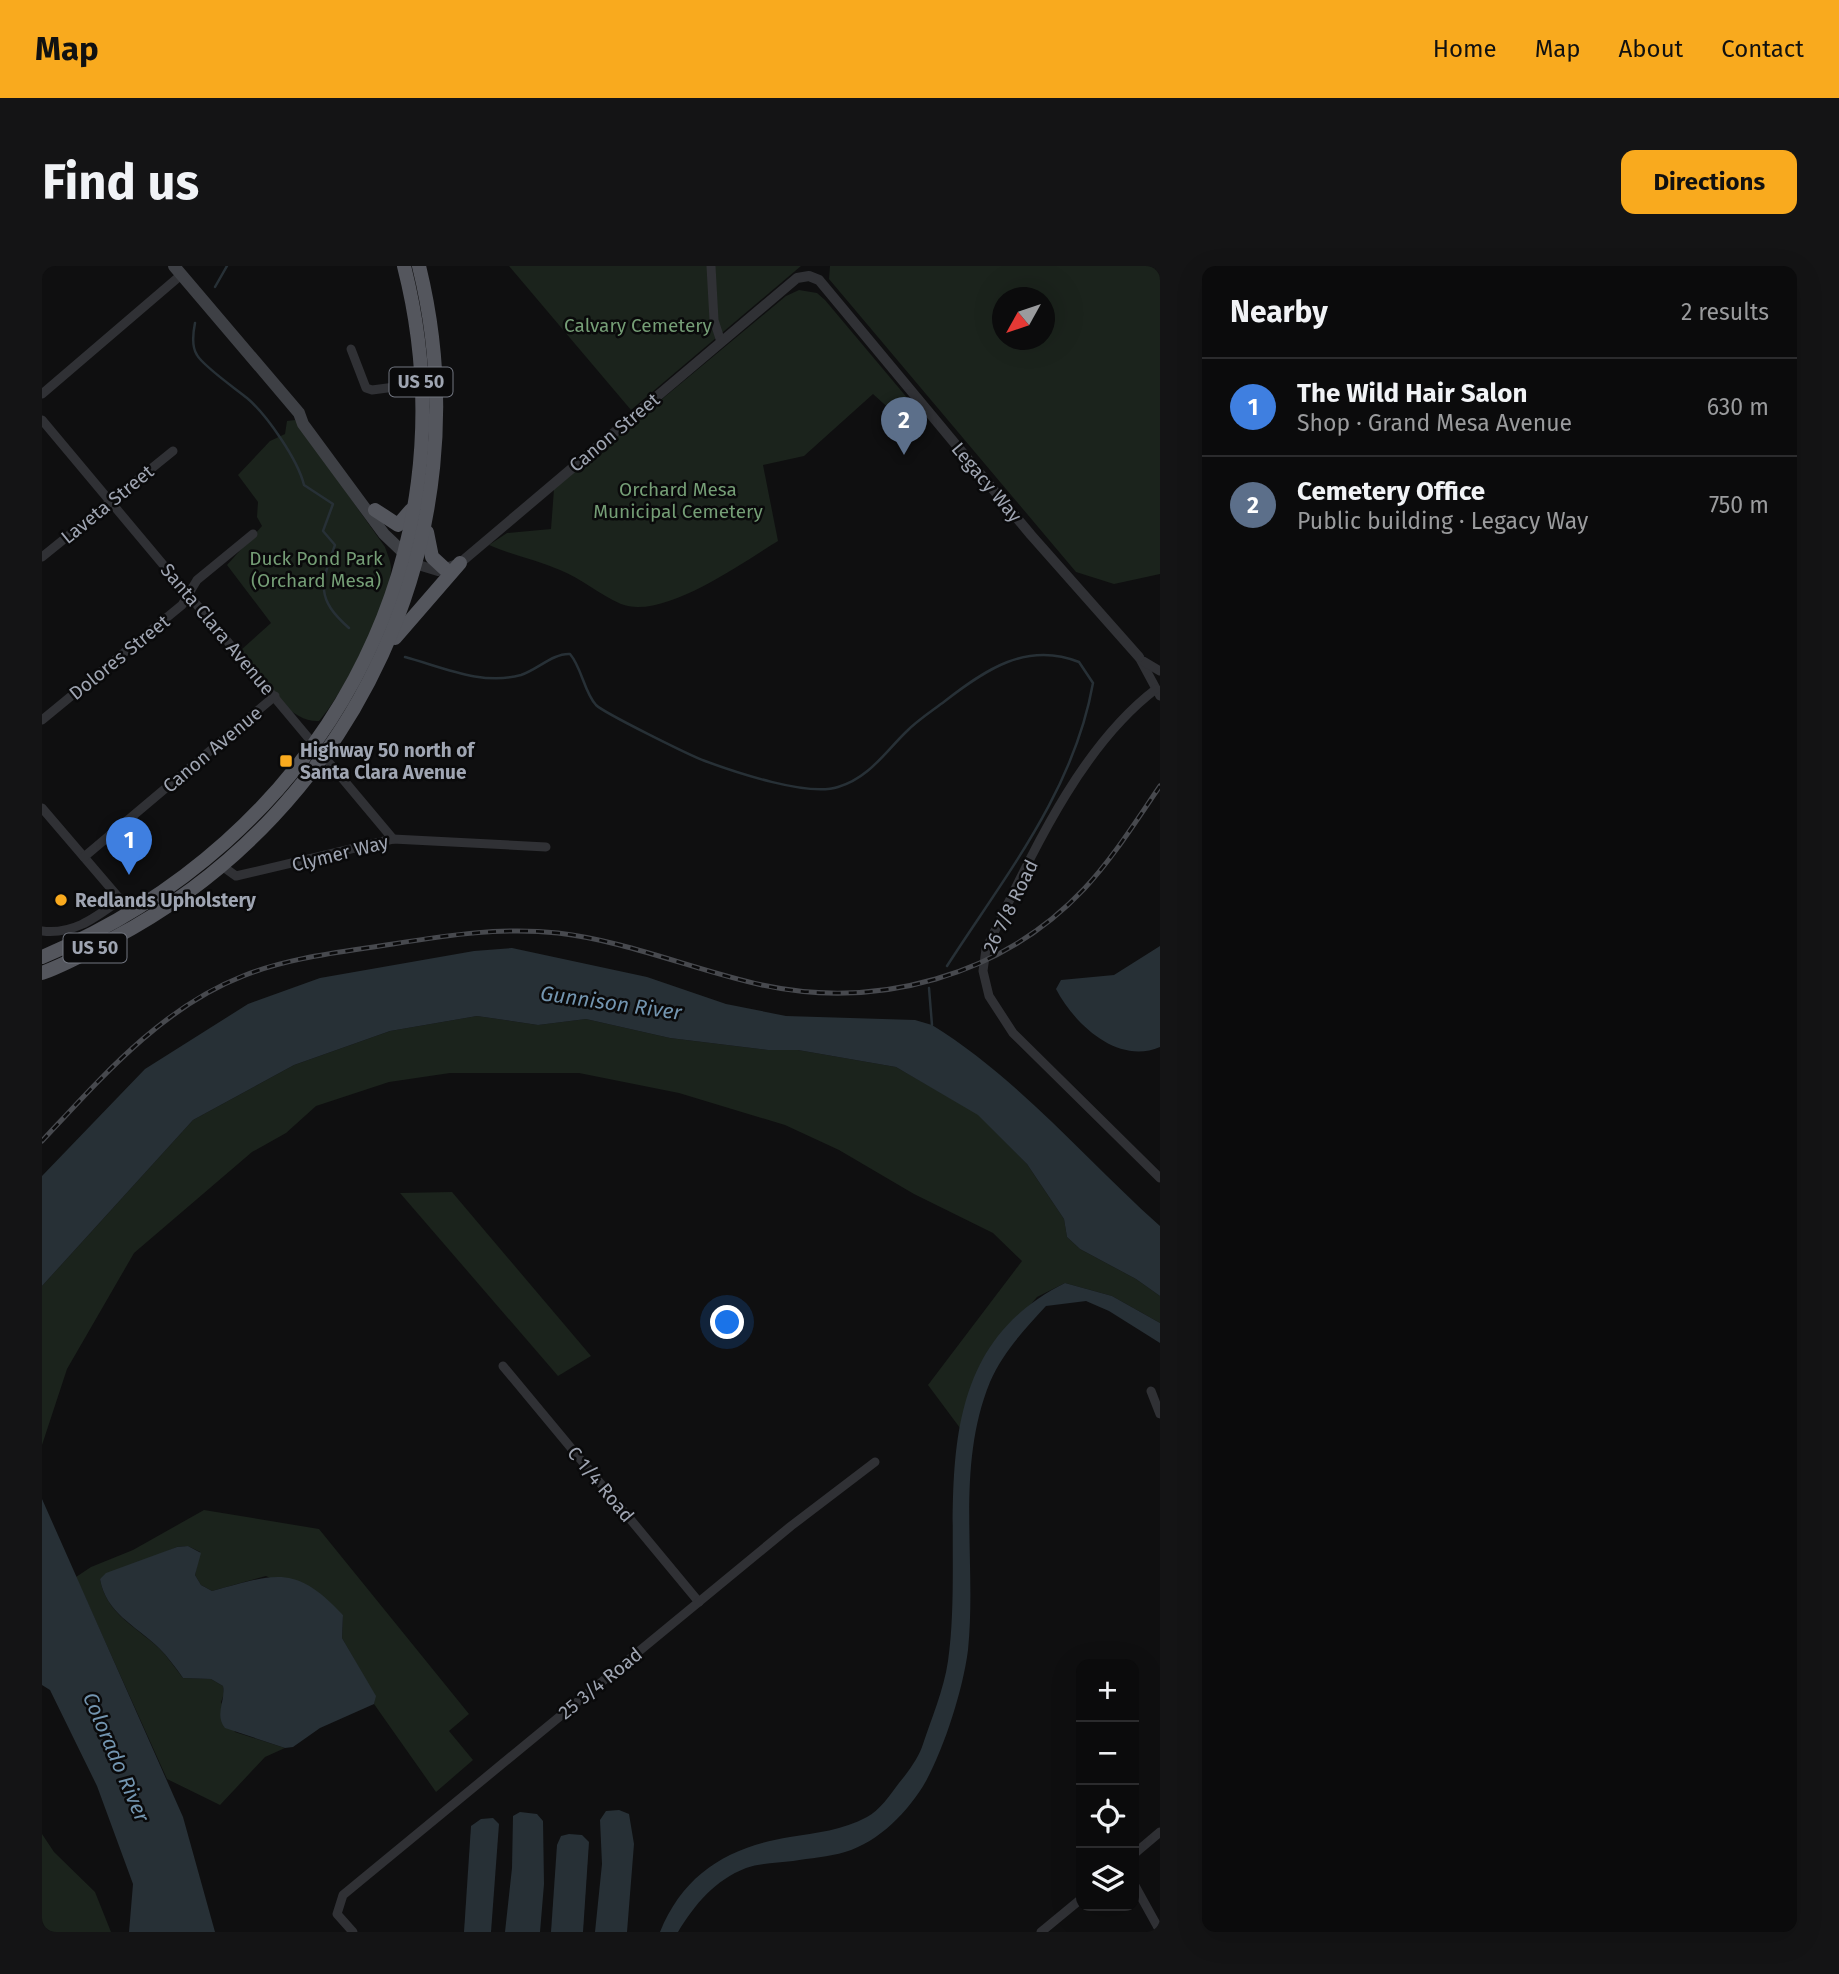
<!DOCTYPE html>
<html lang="en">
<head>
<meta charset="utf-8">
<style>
  body { margin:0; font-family:"Fira Sans",sans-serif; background:#141415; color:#f1f3f6 }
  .controls { position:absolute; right:21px; bottom:21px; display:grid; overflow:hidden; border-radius:14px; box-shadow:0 7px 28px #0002 }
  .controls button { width:63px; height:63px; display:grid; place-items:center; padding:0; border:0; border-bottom:2px solid #2b2b2d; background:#0b0b0c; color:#f1f3f6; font:35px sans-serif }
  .compass { position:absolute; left:950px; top:21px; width:63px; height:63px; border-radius:50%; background:#0b0b0c; box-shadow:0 7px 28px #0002; rotate:230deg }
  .you { position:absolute; left:686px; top:1057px; width:24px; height:24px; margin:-18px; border:5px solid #fff; border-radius:50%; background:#1a73e8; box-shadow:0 0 0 10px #1a73e833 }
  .badge { display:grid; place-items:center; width:46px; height:46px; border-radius:50%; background:#f9aa1e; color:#fff; font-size:23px; font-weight:700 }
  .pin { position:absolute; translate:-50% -58px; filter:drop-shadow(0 2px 4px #0008) }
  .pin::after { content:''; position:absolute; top:37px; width:24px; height:21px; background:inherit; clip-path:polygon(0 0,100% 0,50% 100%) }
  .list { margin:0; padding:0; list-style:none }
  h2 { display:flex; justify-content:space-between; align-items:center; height:91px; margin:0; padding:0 28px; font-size:30px }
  h2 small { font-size:23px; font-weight:400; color:#9a9b9d }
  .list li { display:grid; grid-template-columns:46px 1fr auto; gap:21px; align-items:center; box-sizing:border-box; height:98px; padding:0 28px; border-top:2px solid #2b2b2d }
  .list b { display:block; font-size:26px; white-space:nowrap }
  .list p { margin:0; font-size:23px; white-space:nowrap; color:#9a9b9d }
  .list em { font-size:23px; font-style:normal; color:#9a9b9d }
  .icon { flex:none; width:38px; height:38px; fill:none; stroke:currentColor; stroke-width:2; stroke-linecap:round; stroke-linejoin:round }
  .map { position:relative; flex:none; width:1118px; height:1666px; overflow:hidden; border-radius:14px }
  header { display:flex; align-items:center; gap:42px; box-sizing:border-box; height:98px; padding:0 35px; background:#f9aa1e; color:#111 }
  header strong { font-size:33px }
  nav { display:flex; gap:38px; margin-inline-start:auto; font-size:24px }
  .intro { display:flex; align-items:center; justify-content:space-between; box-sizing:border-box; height:168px; padding:0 42px }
  h1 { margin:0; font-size:49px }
  .button { padding:18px 32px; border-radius:14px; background:#f9aa1e; color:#111; font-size:24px; font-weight:700 }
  main { display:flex; gap:42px; padding:0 42px }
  aside { flex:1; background:#0b0b0c; border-radius:14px; box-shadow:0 7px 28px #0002 }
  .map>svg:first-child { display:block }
  .green { fill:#1b231c; fill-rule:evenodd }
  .water { fill:#273036 }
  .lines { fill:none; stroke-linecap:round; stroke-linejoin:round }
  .stream { stroke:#273036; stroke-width:2.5 }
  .minor { stroke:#303135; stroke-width:9 }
  .tertiary { stroke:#303135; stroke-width:10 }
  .secondary { stroke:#3e4045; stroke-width:12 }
  .trunk { stroke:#54565d; stroke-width:14 }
  .rail-casing { stroke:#47494e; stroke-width:5 }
  .rail { stroke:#0a0a0b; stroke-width:2.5; stroke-dasharray:8; stroke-linecap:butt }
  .poi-dot { fill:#f9aa1e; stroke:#0a0a0b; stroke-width:2.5 }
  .labels { text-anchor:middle; stroke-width:5; stroke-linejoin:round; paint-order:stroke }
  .shield { fill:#0a0a0b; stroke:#727680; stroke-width:2 }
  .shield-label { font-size:18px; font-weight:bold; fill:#9fa5b2 }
  .park-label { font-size:19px; fill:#759e76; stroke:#0a0a0b }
  .street-label { font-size:19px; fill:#9fa5b2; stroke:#0a0a0b }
  .poi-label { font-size:19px; font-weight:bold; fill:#9fa5b2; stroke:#0a0a0b; text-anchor:start }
  .water-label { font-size:21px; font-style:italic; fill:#7395b0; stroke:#0a0a0b }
</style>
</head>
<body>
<header>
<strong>Map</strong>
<nav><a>Home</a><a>Map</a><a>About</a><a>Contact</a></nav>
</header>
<div class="intro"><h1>Find us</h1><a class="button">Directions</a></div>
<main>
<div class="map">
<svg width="1118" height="1666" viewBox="0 0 1118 1666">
  <rect width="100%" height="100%" fill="#0f0f10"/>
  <!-- green -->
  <g class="green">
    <path d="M467,0H759L589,144Z"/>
    <path d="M788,0H1118V308L1072,318L1034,306L787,13ZM960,32H1002V74H960Z"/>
    <path d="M757,24L775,27L783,34L867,134L852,147L831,128L762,190L721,199L736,275C701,296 621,355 579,338C558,329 539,312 518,304C495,294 470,289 447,279L465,267L509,263L512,223L744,30Z"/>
    <path d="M253,154L343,281C345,287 349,296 349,302C349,336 300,430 277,455C244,457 218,407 199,384L229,357L185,299L220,260L215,251L216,236L196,209L228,175L243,168L245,155Z"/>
    <path d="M435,750L496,759L544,753L628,772L726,784H756L854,801L936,848L985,898L1022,953L1025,971L1038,983L1094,1013L1118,1030V1057L1070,1030L1023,1017L995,1031L942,1094L918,1162L886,1119L980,995L951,967L872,928L797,884L743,859L637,827L537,807H408L347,816L274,840L244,867L210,886L92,987L25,1103L0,1179V1020L151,854L252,799L348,765Z"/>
    <path d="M410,926L549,1090L516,1110L358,927Z"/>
    <path d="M162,1244L277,1263L427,1448L407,1465L431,1494L394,1526L332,1438L333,1430L300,1372L301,1349L224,1310L170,1325L159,1319L153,1309L158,1286L146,1280L135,1281L58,1313C64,1347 93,1360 117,1382C126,1391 133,1402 141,1412L169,1413L181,1420L182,1428L179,1436L193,1466L243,1482L223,1491L178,1539L125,1513L34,1311L49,1301L91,1284Z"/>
    <path d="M0,1568L12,1586L53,1626L69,1666H0Z"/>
  </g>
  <!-- water -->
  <g class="water">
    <path d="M1118,680V781C1076,799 1033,759 1014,723L1019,714L1072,709Z"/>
    <path d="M470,682L605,711L684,738L744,750L873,754L890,759C976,812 1043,893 1118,960V1030L1094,1013L1038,983L1025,971L1022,953L985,898L936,849L854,801L756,784H726L628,772L544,753L496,759L435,750L348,765L252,799L151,854L0,1020V910L103,803L206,738L278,712L432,685Z"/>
    <path d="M1023,1017L1070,1030L1118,1057V1077L1067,1045L1044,1035L1004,1040C983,1063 961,1086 948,1116C913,1202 935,1295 926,1384C921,1423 903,1480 884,1515C867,1545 837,1576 803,1586C787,1591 768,1592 751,1595C736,1597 718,1597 704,1602C673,1614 653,1638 636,1666H618C642,1607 687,1581 748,1571C774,1567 801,1564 825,1551C837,1545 849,1528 857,1517C866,1506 875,1494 880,1481C889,1454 902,1423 906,1395C925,1263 870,1093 1023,1017Z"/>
    <path d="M0,1233L141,1551L173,1666H87L91,1618L55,1520L8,1424L0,1419Z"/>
    <path d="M146,1280L159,1287L153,1309L159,1319L170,1325C232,1309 252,1296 301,1349L300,1372L334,1430L332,1438L278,1462L251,1481L243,1482L183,1462C172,1448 184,1435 181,1420L169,1413L141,1412C134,1402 126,1391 117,1382C93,1359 64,1347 58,1313L64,1307L135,1281Z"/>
    <path d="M577,1544L587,1548L592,1578L585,1666H553L560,1598L558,1554L564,1545Z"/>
    <path d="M478,1546L495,1548L501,1555L502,1618L498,1666H463L470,1602L471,1550Z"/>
    <path d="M451,1552L457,1558L449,1666H422L429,1560L439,1553Z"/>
    <path d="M527,1568L540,1569L547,1576L541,1666H509L515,1579L519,1570Z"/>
  </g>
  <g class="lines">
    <!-- stream -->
    <g class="stream">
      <path d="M173,21L185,0"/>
      <path d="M153,57C151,67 149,80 155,89C161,100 194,123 205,132C225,149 256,194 262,219L291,238L281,265L293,279C279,318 273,332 307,362"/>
      <path d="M363,391C400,401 440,420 479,409C495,404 511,387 528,388C540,402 542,426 554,439C562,447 649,490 663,495C693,506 766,531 796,521C827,512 843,486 865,465C876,454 890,445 903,435C943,404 985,375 1037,396L1051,417C1032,525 963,610 905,700"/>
      <path d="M887,722L890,759"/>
    </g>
    <!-- minor -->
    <g class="minor">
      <path d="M669,0L672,54L679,76"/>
      <path d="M309,83L324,122L330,124L368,119L380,122"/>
      <path d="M0,128L139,9"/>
      <path d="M0,154L351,573"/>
      <path d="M0,291L131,185"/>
      <path d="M1097,391L1118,430"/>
      <path d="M1101,395L1118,405"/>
      <path d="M1114,423C1035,483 987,595 944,683L941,705L947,730L971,767L1118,912"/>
      <path d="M0,454L140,339L155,314L211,268"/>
      <path d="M0,542L89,646"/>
      <path d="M42,591L233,430"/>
      <path d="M180,600L194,610L351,573L504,581"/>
      <path d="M0,665C32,669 54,651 79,633"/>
      <path d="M461,1100L657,1336"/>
      <path d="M1109,1125L1118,1148"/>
      <path d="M1092,1588L1118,1566"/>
      <path d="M1092,1618L1118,1665"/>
      <path d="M311,1666L295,1648L301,1629L749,1260L833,1196"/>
      <path d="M999,1666L1039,1633"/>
    </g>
    <!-- tertiary -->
    <path class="tertiary" d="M373,298L396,305L418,297L755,12L767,10L777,14L989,269L1097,391"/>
    <!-- secondary -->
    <path class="secondary" d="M132,0L257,147L261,158L342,268L365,290"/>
    <!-- trunk -->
    <g class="trunk">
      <path d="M333,244L356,259L369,244"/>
      <path d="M385,266L390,291L403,303"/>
      <path d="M353,372L418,297"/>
      <path d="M0,691C276,576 437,295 362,0"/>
      <path d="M0,707C25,698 48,685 72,672C314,544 443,268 377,0"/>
    </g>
    <!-- rail casing -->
    <g class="rail-casing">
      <path id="rail" d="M0,875C59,812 119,742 201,710C248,691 301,686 351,678C407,669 459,661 516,667C585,675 652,704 720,719C836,744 960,710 1042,623C1071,592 1094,555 1118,520"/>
    </g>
    <!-- rail -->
    <use href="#rail" class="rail"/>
  </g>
  <!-- markers -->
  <g class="poi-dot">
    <rect x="237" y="488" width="14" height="14" rx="3.5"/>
    <circle cx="19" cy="634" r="7"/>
  </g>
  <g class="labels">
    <!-- shield labels -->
    <g class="shield">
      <rect x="347.5" y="101.5" width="63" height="29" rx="5"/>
      <rect x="21.5" y="667.5" width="63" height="29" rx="5"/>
    </g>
    <g class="shield-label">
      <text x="379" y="122">US 50</text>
      <text x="53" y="688">US 50</text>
    </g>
    <!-- park labels -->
    <g class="park-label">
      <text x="596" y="66">Calvary Cemetery</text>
      <text x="636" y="230">Orchard Mesa<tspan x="636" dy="22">Municipal Cemetery</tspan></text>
      <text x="274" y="299">Duck Pond Park<tspan x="274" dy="22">(Orchard Mesa)</tspan></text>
    </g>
    <!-- street labels -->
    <g class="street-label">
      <text transform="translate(572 166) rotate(-40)" y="7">Canon Street</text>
      <text transform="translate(945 216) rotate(50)" y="7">Legacy Way</text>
      <text transform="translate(65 238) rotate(-39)" y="7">Laveta Street</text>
      <text transform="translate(176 363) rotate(50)" y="7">Santa Clara Avenue</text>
      <text transform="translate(77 391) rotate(-39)" y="7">Dolores Street</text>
      <text transform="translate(170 483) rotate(-40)" y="7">Canon Avenue</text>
      <text transform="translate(298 587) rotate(-14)" y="7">Clymer Way</text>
      <text transform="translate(968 640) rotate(-64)" y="7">26 7/8 Road</text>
      <text transform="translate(559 1218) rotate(50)" y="7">C 1/4 Road</text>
      <text transform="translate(558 1417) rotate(-39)" y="7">25 3/4 Road</text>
    </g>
    <!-- poi labels -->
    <g class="poi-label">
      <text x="258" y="491">Highway 50 north of<tspan x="258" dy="22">Santa Clara Avenue</tspan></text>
      <text x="33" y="641">Redlands Upholstery</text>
    </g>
    <!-- water labels -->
    <g class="water-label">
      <text transform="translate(569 737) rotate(8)" y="7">Gunnison River</text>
      <text transform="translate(74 1491) rotate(67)" y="7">Colorado River</text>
    </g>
  </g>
</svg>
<div class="controls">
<button>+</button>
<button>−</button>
<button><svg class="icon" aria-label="locate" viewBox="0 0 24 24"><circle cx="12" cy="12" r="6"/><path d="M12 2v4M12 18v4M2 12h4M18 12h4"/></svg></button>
<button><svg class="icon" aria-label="layers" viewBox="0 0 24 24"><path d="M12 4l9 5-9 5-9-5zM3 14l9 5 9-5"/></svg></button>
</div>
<svg class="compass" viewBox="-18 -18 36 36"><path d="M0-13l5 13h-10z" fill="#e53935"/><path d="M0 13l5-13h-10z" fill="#9a9b9d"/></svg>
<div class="you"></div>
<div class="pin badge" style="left:87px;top:609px;background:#3f7fe0">1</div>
<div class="pin badge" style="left:862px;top:189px;background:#5c6f8a">2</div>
</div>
<aside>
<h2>Nearby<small>2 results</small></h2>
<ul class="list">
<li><span class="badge" style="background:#3f7fe0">1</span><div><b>The Wild Hair Salon</b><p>Shop · Grand Mesa Avenue</p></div><em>630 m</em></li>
<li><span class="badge" style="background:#5c6f8a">2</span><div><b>Cemetery Office</b><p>Public building · Legacy Way</p></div><em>750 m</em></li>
</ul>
</aside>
</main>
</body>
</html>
